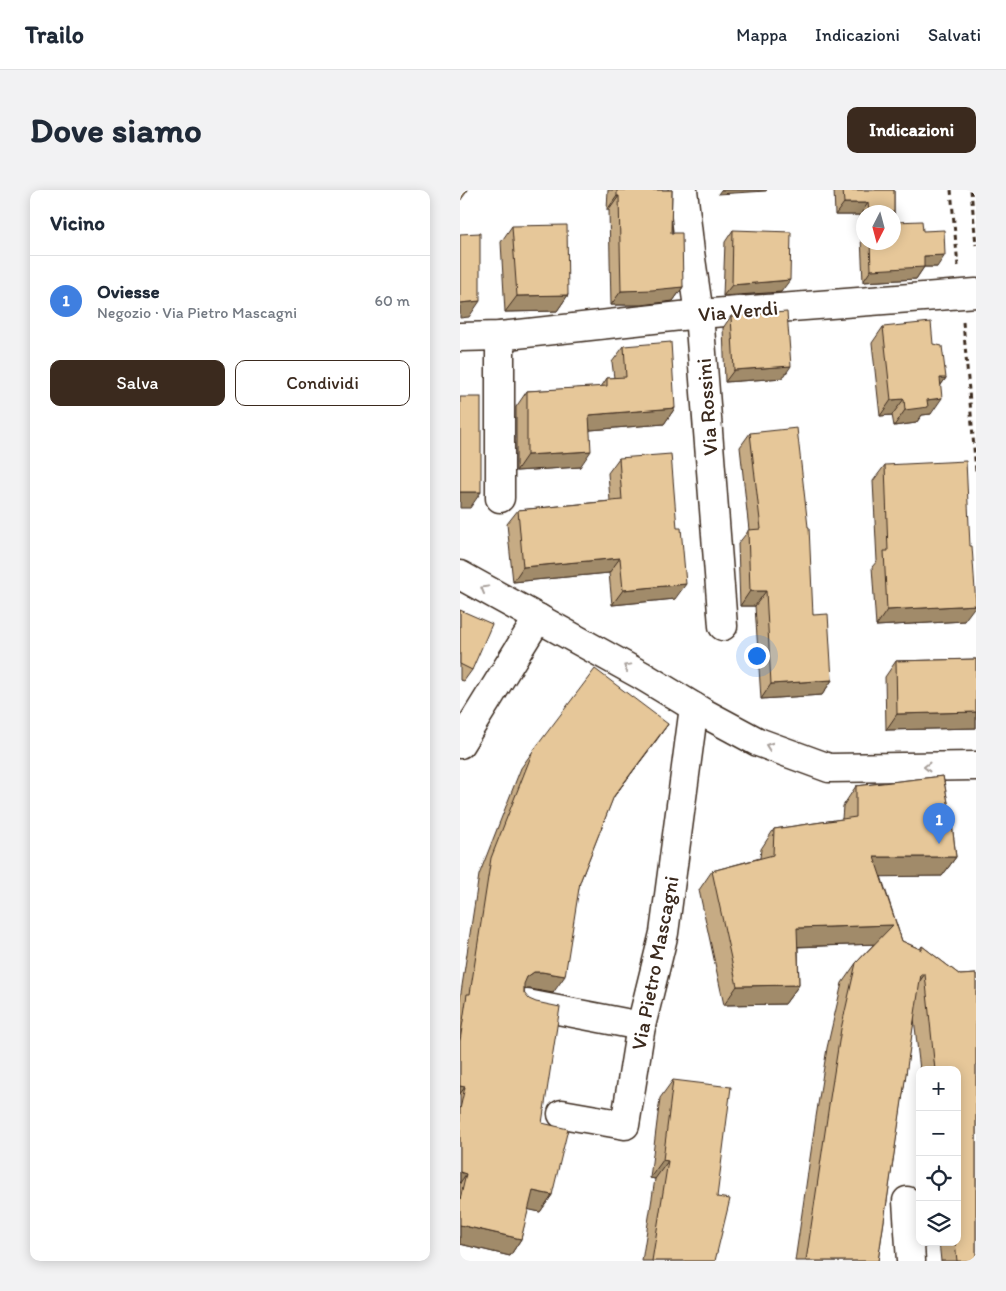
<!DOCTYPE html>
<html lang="it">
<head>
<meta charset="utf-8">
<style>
  body { margin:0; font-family:Itim,sans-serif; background:#f2f2f3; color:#1f2937 }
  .controls { position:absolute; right:15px; bottom:15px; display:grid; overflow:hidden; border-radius:10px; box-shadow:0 2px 12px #0003 }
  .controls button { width:45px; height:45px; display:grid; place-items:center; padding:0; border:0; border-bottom:1px solid #e0e1e3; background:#fff; color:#1f2937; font:25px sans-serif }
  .compass { position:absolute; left:396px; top:15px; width:45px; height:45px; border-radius:50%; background:#fff; box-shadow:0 2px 12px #0003; rotate:186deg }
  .you { position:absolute; left:296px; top:465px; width:18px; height:18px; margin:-12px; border:4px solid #fff; border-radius:50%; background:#1a73e8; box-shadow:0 0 0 8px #1a73e833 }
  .badge { display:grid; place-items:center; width:32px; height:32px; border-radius:50%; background:#3b2a1e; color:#fff; font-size:16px; font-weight:700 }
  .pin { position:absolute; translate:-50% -41px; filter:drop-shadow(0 1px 2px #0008) }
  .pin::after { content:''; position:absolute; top:26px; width:18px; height:15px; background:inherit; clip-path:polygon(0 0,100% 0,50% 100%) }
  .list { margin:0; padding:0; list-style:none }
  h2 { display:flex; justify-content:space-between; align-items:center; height:65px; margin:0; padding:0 20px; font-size:21px }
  h2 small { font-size:16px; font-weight:400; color:#747a83 }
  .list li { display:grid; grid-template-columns:32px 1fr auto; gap:15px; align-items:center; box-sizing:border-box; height:90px; padding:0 20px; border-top:1px solid #e0e1e3 }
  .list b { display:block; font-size:19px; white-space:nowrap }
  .list p { margin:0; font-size:16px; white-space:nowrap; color:#747a83 }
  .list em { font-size:16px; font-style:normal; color:#747a83 }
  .actions { display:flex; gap:10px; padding:15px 20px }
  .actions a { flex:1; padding:11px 0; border:1px solid #3b2a1e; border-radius:10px; text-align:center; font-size:18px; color:#3b2a1e }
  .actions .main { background:#3b2a1e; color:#fff }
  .icon { flex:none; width:28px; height:28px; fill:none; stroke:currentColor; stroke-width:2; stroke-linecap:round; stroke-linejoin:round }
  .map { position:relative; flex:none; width:516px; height:1071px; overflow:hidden; border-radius:10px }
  header { display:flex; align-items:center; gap:30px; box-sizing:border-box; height:70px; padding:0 25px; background:#fff; border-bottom:1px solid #e0e1e3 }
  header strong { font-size:24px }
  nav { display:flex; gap:28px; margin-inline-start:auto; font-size:18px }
  .intro { display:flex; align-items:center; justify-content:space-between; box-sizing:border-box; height:120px; padding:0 30px }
  h1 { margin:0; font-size:35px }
  .button { padding:12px 22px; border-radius:10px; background:#3b2a1e; color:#fff; font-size:18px; font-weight:700 }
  main { display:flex; gap:30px; padding:0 30px }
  aside { flex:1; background:#fff; border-radius:10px; box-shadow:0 2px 12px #0003 }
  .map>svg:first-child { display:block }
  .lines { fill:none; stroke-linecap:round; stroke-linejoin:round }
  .minor-casing { stroke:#3b2a1e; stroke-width:31 }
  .path { stroke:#3b2a1e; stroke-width:3; stroke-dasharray:5 4; stroke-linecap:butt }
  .minor { stroke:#fff; stroke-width:28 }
  .wall { fill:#c6ab84; stroke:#3b2a1e; fill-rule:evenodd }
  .shaded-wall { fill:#a18b6b; stroke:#3b2a1e }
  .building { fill:#e6c799; stroke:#3b2a1e }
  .oneway { stroke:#a79f9a }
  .labels { text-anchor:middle; stroke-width:4.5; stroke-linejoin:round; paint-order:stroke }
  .street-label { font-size:21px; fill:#3b2a1e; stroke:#fff }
</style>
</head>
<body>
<header>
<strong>Trailo</strong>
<nav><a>Mappa</a><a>Indicazioni</a><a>Salvati</a></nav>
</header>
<div class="intro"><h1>Dove siamo</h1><a class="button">Indicazioni</a></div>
<main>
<aside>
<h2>Vicino<small></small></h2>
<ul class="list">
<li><span class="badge" style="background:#3f7fe0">1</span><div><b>Oviesse</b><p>Negozio · Via Pietro Mascagni</p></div><em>60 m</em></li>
</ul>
<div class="actions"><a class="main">Salva</a><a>Condividi</a></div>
</aside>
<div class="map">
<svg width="516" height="1071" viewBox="0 0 516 1071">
  <rect width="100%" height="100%" fill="#fff"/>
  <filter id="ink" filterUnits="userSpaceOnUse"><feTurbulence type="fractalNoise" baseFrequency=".02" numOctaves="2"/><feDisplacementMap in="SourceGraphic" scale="10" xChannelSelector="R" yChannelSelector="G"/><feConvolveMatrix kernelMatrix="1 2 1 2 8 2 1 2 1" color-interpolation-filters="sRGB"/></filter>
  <g filter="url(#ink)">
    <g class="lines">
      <!-- minor casing -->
      <g class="minor-casing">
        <g id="minor">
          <path d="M223,0L230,62L239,124L263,436"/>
          <path d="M0,147L40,146L239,124L516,103"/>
          <path d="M40,308V146"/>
          <path d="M0,385L181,485L244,523L298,552L369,578L516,576"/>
          <path d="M0,554L78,428"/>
          <path d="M67,814L181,836"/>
          <path d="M102,924L165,935L181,836L204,743L234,517"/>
          <path d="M447,1011L451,1071"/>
        </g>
      </g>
      <!-- path -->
      <g class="path">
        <path d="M491,0L498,76"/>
        <path d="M511,0L516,55"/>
        <path d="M503,132L516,281"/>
      </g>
      <!-- minor -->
      <use href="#minor" class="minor"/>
    </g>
    <!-- wall -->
    <g class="wall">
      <path d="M148,0H212L211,43L223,97L213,111L182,115H151L149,20H147Z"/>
      <path d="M374,0H434V32L463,41L477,77H464L456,89L403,92L400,25H375ZM404,22H434V52H404Z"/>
      <path d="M52,36L108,105L97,121L45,122L41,52Z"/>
      <path d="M273,40L321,102L263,106L265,52Z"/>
      <path d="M271,126L323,188L265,192L263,138Z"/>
      <path d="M423,137L473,154L486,188L481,195L471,224L462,225L456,233L434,236L432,225L420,226L412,153Z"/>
      <path d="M164,156L215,218L204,234L130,240L120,277L56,281V217L67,201L141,197L147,188H154L152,172Z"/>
      <path d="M290,243L353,425L372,490L362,505L301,509L295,416H280L278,354L289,340L280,257Z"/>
      <path d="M159,268L215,409L152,415L149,383L53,392L47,334L58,320L150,311L148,283Z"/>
      <path d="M425,275L510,356L504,431L416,436L412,377L417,371L413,291Z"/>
      <path d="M0,420L12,480L4,491L0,490Z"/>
      <path d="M516,469V538L426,540L425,487L436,471Z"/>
      <path d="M208,534L153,608L120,692L93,803L70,799H64L92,1005L80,1022L68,1019L61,1049L50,1066L0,1054V809L19,685L61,578L73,561Z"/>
      <path d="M483,586L492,634L496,667L482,686H421L442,751L460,759L462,756L500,785L516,784V1071H481L479,1052H497V880H460L454,828L418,1071H335L356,927L367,858L382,793L396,773L414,754L338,757L339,795L325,814L264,815L239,700L252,681L300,668L301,659L314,639L382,629L383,616L396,596Z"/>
      <path d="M213,890L257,1007L255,1071H182L195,989L190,988L200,908Z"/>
    </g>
    <!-- shaded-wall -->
    <g class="shaded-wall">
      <path d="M0,0H8L0,11Z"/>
      <path d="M261,0H307L306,1L258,4Z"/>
      <path d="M157,6H159L149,20H147Z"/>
      <path d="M384,13H408L400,25H375Z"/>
      <path d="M485,65L477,77H464L456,89L403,92L411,80L464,66Z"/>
      <path d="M330,90L321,102L263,106L272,95Z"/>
      <path d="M223,97L213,111L182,115H151L161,101Z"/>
      <path d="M108,105L97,121L45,122L57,106Z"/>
      <path d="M20,111L9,127L0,128V113Z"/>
      <path d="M331,176L323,188L265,192L274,180Z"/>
      <path d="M480,188H486L474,204Z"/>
      <path d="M482,208L471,224L462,225L456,233L434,236L445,220L467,210Z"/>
      <path d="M444,209L432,225L420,226L431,210Z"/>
      <path d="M215,218L204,234L118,241L129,225Z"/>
      <path d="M131,261L120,277L56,281L67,265Z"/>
      <path d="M0,302H21L10,318H0Z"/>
      <path d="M160,368L149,383L53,392L63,377Z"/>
      <path d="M226,394L215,409L152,415L163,400Z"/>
      <path d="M290,401H306L295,416H280Z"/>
      <path d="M516,415L504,431L416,436L427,420Z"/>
      <path d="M372,490L362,505L301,509L311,494Z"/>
      <path d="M516,522V538L426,540L437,524Z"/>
      <path d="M208,534L196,551L142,622Z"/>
      <path d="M414,667H496L482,686L401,687Z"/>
      <path d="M433,735L420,754L324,757L337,738Z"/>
      <path d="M74,782H82L105,786L93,803L70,799H62L56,803L67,787Z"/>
      <path d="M461,784H465L451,803Z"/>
      <path d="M339,795L325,814L264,815L277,796Z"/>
      <path d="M0,896L5,897L0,904Z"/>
      <path d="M203,970L208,971L195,989L190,988Z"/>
      <path d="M0,982L6,984L0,993Z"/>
      <path d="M73,1001L92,1005L80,1022L61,1018Z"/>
      <path d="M0,1035L61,1049L50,1066L0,1054Z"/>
    </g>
    <!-- building -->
    <g class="building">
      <path d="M157,0H212L211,43H222L223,97L192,100L161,101L159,6H157Z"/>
      <path d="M383,0H434V32L462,31L463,41L484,40L485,65L464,66V77L411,80L410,52H434V22H409L408,13H384Z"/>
      <path d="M107,35L108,105L57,106L52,36Z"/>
      <path d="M273,40L331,42L330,90L272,95Z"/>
      <path d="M20,43V111L0,113V44Z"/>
      <path d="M327,122L331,176L274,180L271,126Z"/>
      <path d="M471,132L473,154L482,156L486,188H480L482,208L467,210L468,217L445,220L444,209L431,210L423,137Z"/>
      <path d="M211,152L215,218L129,225L131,261L67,265V201L147,196V188L166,187L164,156Z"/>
      <rect x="0" y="207" width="21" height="95"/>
      <path d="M337,238L348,337H349L353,425L368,424L372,490L311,494L306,401H290L288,340L301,339L290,243Z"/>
      <path d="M211,264L217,338H221L226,394L163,400L160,368L63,377L58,320L162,310L159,268Z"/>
      <path d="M506,271L510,356H512L516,415L427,420L424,361H428L425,275Z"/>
      <path d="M0,420L32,434L12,480L0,474Z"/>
      <path d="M516,469V522L437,524L436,471Z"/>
      <path d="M135,479L208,534L154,606L120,692L105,786L82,782H74L67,787L64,794V803L69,809L76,812L100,817L82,933L108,939L92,1005L73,1001L61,1049L0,1035V1010L6,984L0,982V919L5,897L0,896V851L7,804H10L31,668L73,561Z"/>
      <path d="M483,586L492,634L496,667H414L442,751L462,760V756L500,785L516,784V1071H497L495,1052H497V880H475L465,784H461L418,1071H346L370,908L381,839L396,773L433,735L337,738L339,795L277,796L252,681L313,665L314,639L396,627V596Z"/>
      <path d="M213,890L271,897L257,1007L270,1009L255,1071H192L208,971L203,970Z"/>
    </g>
    <!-- one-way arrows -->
    <defs><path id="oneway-chevron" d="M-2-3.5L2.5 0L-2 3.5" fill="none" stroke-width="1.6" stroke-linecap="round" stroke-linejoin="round" transform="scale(1.25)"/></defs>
    <g class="oneway">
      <use href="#oneway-chevron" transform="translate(24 399) rotate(-151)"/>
      <use href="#oneway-chevron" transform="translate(167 477) rotate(-151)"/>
      <use href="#oneway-chevron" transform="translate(309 556) rotate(-160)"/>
      <use href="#oneway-chevron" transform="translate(467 577) rotate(180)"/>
    </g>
  </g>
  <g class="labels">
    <!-- street labels -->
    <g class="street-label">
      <text transform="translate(278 121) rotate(-5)" y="7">Via Verdi</text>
      <text transform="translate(247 217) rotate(-94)" y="7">Via Rossini</text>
      <text transform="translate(195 773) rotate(-79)" y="7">Via Pietro Mascagni</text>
    </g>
  </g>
</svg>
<div class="controls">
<button>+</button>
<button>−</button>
<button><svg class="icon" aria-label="locate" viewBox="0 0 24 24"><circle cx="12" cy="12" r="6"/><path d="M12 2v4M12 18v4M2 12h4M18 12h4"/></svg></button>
<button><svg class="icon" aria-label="layers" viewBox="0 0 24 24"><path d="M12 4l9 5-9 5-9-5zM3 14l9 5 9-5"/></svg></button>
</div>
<svg class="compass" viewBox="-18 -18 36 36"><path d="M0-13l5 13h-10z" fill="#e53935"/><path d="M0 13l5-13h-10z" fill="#747a83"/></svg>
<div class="you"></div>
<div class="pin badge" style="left:479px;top:654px;background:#3f7fe0">1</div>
</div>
</main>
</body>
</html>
